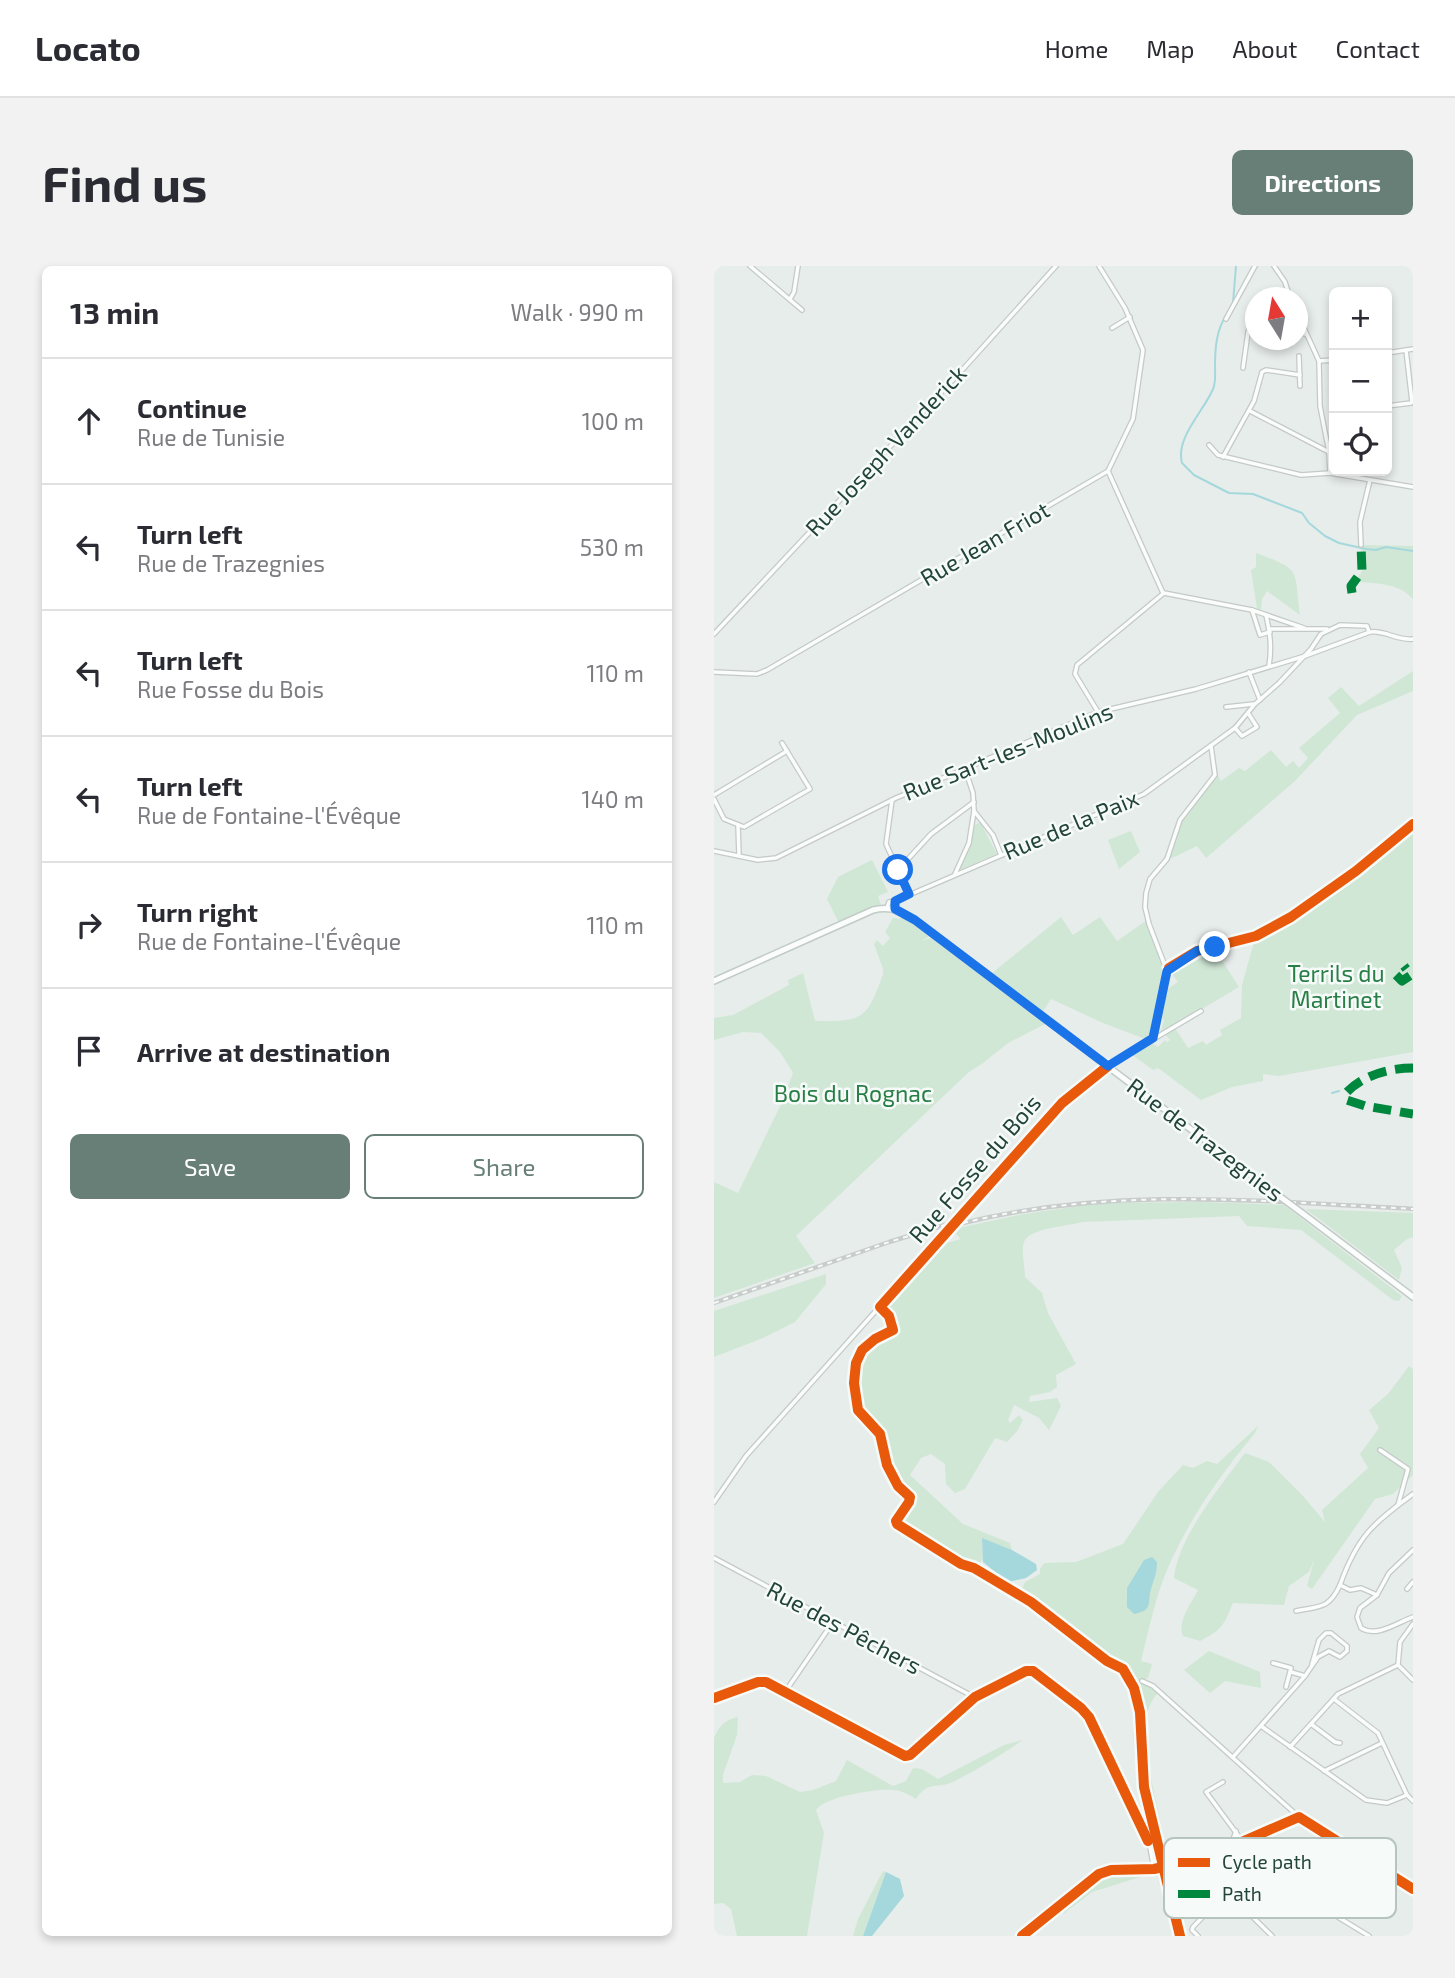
<!DOCTYPE html>
<html lang="en">
<head>
<meta charset="utf-8">
<style>
  body { margin:0; font-family:"Exo 2",sans-serif; background:#f2f2f3; color:#2b2b33 }
  .controls { position:absolute; right:21px; top:21px; display:grid; overflow:hidden; border-radius:10px; box-shadow:0 4px 10px #0003 }
  .controls button { width:63px; height:63px; display:grid; place-items:center; padding:0; border:0; border-bottom:2px solid #e1e1e2; background:#fff; color:#2b2b33; font:35px sans-serif }
  .compass { position:absolute; left:531px; top:21px; width:63px; height:63px; border-radius:50%; background:#fff; box-shadow:0 4px 10px #0003; rotate:349deg }
  .stop { position:absolute; width:21px; height:21px; margin:-16px; border:5px solid #1a73e8; border-radius:50%; background:#fff }
  .stop.end { background:#1a73e8; border-color:#fff; box-shadow:0 2px 7px #0008 }
  .list { margin:0; padding:0; list-style:none }
  h2 { display:flex; justify-content:space-between; align-items:center; height:91px; margin:0; padding:0 28px; font-size:30px }
  h2 small { font-size:23px; font-weight:400; color:#7c7c81 }
  .list li { display:grid; grid-template-columns:46px 1fr auto; gap:21px; align-items:center; box-sizing:border-box; height:126px; padding:0 28px; border-top:2px solid #e1e1e2 }
  .list b { display:block; font-size:26px; white-space:nowrap }
  .list p { margin:0; font-size:23px; white-space:nowrap; color:#7c7c81 }
  .list em { font-size:23px; font-style:normal; color:#7c7c81 }
  .actions { display:flex; gap:14px; padding:21px 28px }
  .actions a { flex:1; padding:16px 0; border:2px solid #677f77; border-radius:10px; text-align:center; font-size:24px; color:#677f77 }
  .actions .main { background:#677f77; color:#fff }
  .icon { flex:none; width:38px; height:38px; fill:none; stroke:currentColor; stroke-width:2; stroke-linecap:round; stroke-linejoin:round }
  .map { position:relative; flex:none; width:699px; height:1670px; overflow:hidden; border-radius:10px }
  header { display:flex; align-items:center; gap:42px; box-sizing:border-box; height:98px; padding:0 35px; background:#fff; border-bottom:2px solid #e1e1e2 }
  header strong { font-size:33px }
  nav { display:flex; gap:38px; margin-inline-start:auto; font-size:24px }
  .intro { display:flex; align-items:center; justify-content:space-between; box-sizing:border-box; height:168px; padding:0 42px }
  h1 { margin:0; font-size:49px }
  .button { padding:18px 32px; border-radius:10px; background:#677f77; color:#fff; font-size:24px; font-weight:700 }
  main { display:flex; gap:42px; padding:0 42px }
  aside { flex:1; background:#fff; border-radius:10px; box-shadow:0 4px 10px #0003 }
  .map>svg:first-child { display:block }
  .green { fill:#d0e7d6 }
  .water { fill:#a5d8dd }
  .lines { fill:none; stroke-linecap:round; stroke-linejoin:round }
  .stream { stroke:#a5d8dd; stroke-width:2 }
  .street-casing { stroke:#c4cac7; stroke-width:6 }
  .secondary-casing { stroke:#c2cbc7; stroke-width:8 }
  .street { stroke:#fbfcfc; stroke-width:3.5 }
  .secondary { stroke:#fbfcfc; stroke-width:5 }
  .rail-casing { stroke:#c8cdcb; stroke-width:4.5 }
  .rail { stroke:#f6fbf9; stroke-width:2; stroke-dasharray:5; stroke-linecap:butt }
  .secondary-bridge-casing { stroke:#c2cbc7; stroke-width:8; stroke-linecap:butt }
  .secondary-bridge { stroke:#fbfcfc; stroke-width:5 }
  .quiet { stroke:#00873e; stroke-width:9; stroke-dasharray:18 9; stroke-linecap:butt }
  .cycleway-casing { stroke:#f6fbf9; stroke-width:15 }
  .cycleway { stroke:#e8590c; stroke-width:10 }
  .route { stroke:#1a73e8; stroke-width:9 }
  .labels { text-anchor:middle; stroke-width:5; stroke-linejoin:round; paint-order:stroke }
  .street-label { font-size:23px; fill:#224439; stroke:#f6fbf9 }
  .park-label { font-size:23px; fill:#287f46; stroke:#f6fbf9 }
  .key { fill:#f6fbf9; stroke:#b6c4bf; stroke-width:2 }
  .key-label { font-size:19px; fill:#224439 }
</style>
</head>
<body>
<header>
<strong>Locato</strong>
<nav><a>Home</a><a>Map</a><a>About</a><a>Contact</a></nav>
</header>
<div class="intro"><h1>Find us</h1><a class="button">Directions</a></div>
<main>
<aside>
<h2>13 min<small>Walk · 990 m</small></h2>
<ul class="list">
<li><svg class="icon" aria-label="ahead" viewBox="0 0 24 24"><path d="M12 20V5M6 11l6-6 6 6"/></svg><div><b>Continue</b><p>Rue de Tunisie</p></div><em>100 m</em></li>
<li><svg class="icon" aria-label="left" viewBox="0 0 24 24"><path d="M17 20v-9H6M10 6l-5 5 5 5"/></svg><div><b>Turn left</b><p>Rue de Trazegnies</p></div><em>530 m</em></li>
<li><svg class="icon" aria-label="left" viewBox="0 0 24 24"><path d="M17 20v-9H6M10 6l-5 5 5 5"/></svg><div><b>Turn left</b><p>Rue Fosse du Bois</p></div><em>110 m</em></li>
<li><svg class="icon" aria-label="left" viewBox="0 0 24 24"><path d="M17 20v-9H6M10 6l-5 5 5 5"/></svg><div><b>Turn left</b><p>Rue de Fontaine-l'Évêque</p></div><em>140 m</em></li>
<li><svg class="icon" aria-label="right" viewBox="0 0 24 24"><path d="M7 20v-9h11M14 6l5 5-5 5"/></svg><div><b>Turn right</b><p>Rue de Fontaine-l'Évêque</p></div><em>110 m</em></li>
<li><svg class="icon" aria-label="arrive" viewBox="0 0 24 24"><path d="M6 21V4h12l-3 4 3 4H6"/></svg><div><b>Arrive at destination</b></div></li>
</ul>
<div class="actions"><a class="main">Save</a><a>Share</a></div>
</aside>
<div class="map">
<svg width="699" height="1670" viewBox="0 0 699 1670">
  <rect width="100%" height="100%" fill="#e7edea"/>
  <!-- green -->
  <g class="green">
    <path d="M647,279L699,280V333C685,317 662,317 641,316L648,305Z"/>
    <path d="M542,287C588,304 580,302 586,349L553,325L548,333L547,344L543,343L537,304L542,301Z"/>
    <path d="M699,405V425L643,449L581,515L492,592L483,580L454,594L468,553L503,507L507,515L525,502L531,505L557,484L572,501L579,495L585,502L594,492L585,482L626,447L614,432L627,421L645,440Z"/>
    <path d="M266,556L283,588L247,603L246,600L256,581L261,559Z"/>
    <path d="M417,565L426,586L405,603L394,574Z"/>
    <path d="M699,567V786L565,810L549,808V815L518,821L487,834L444,802L439,804L417,788L437,776L444,781L451,774L453,776L456,774L451,768L461,762L474,782L489,775L492,779L508,769L506,764L527,752L528,719L540,676L578,658Z"/>
    <path d="M158,594L174,626L164,630L167,639L125,657L113,633L124,611Z"/>
    <path d="M190,650L217,669L208,675L219,671L333,757L294,777L269,797L255,806L82,970L101,997L0,1032V916L24,927L68,836L79,807L66,786L47,767L29,766L0,774V752L19,749L75,719L74,714L89,707L101,755C149,756 153,753 169,708V703L160,678L163,674L169,680L176,672L171,666L179,652L185,653Z"/>
    <path d="M347,651L359,669L386,651L403,675L433,654C439,670 446,685 450,701C453,713 442,766 434,774L389,757L337,733L328,747L277,708Z"/>
    <path d="M500,682L525,721L446,768L450,754L446,749L449,725L453,729L455,728L452,724L464,716L455,704L484,686Z"/>
    <path d="M489,936L570,939L688,1030L685,1035L679,1034L587,964L533,960L525,950L368,956C355,960 315,962 310,976C307,985 311,1001 311,1011L328,1027L334,1047L362,1098L342,1109L343,1121L336,1126L316,1130L315,1136L343,1132L347,1140L335,1164L325,1152L300,1139L294,1154L296,1157L305,1149L309,1154L304,1164L293,1176L281,1172L251,1223L241,1227L232,1218L231,1198L217,1188L207,1192L196,1209L249,1258L296,1277L298,1284L268,1273L269,1293L262,1301L213,1275L185,1257L199,1234L182,1212L172,1190L169,1170L151,1150L143,1133L142,1111L145,1093L151,1083L182,1063L171,1041L232,977L247,973L240,966L244,962L310,948L386,937Z"/>
    <path d="M592,943L699,947V971L693,973L680,984L688,1002L685,1014Z"/>
    <path d="M112,1008V1018L81,1056L49,1072L0,1091V1045Z"/>
    <path d="M695,1100L699,1103V1209L679,1228L661,1233L598,1323L593,1320L600,1294L595,1306L575,1320L570,1339L519,1337C510,1359 508,1364 486,1375L469,1370C463,1355 477,1338 484,1324L460,1312C463,1273 508,1218 531,1187L555,1196L589,1230L611,1256L608,1244L654,1202L646,1188L665,1162L655,1144L674,1128Z"/>
    <path d="M544,1160L541,1167C507,1208 478,1249 456,1297C442,1328 435,1362 427,1395L438,1398L434,1412L426,1415L444,1426C437,1435 432,1446 431,1456C431,1500 447,1553 455,1597L443,1600L425,1520L419,1469L421,1438L409,1414L366,1371L336,1349L319,1342L308,1323L311,1316L326,1308V1303L330,1297L362,1296L409,1278L444,1226L469,1199L479,1202L493,1195L503,1198Z"/>
    <path d="M495,1385L546,1406L547,1422L511,1415L496,1427L470,1404Z"/>
    <path d="M24,1451L23,1469L9,1509V1517L26,1516L38,1509L52,1510L86,1526L99,1524L122,1515L133,1494L179,1520L192,1515L199,1502L208,1503L224,1513L290,1479L309,1474C287,1489 264,1503 241,1515C224,1524 215,1513 202,1533C196,1529 188,1525 181,1524C164,1522 112,1530 102,1544L110,1567L93,1670H23L17,1643L9,1637L0,1638V1472C5,1460 12,1453 24,1451Z"/>
    <path d="M457,1603L470,1670H461L442,1606L378,1626L349,1648L352,1639L380,1617L396,1609Z"/>
    <path d="M169,1605L172,1606L149,1670H139L144,1653Z"/>
  </g>
  <!-- water -->
  <g class="water">
    <path d="M268,1272L298,1284L322,1298L323,1304L312,1312L294,1316L269,1296Z"/>
    <path d="M438,1291L443,1296C443,1307 440,1313 437,1323C433,1337 440,1344 420,1348L413,1341V1322L430,1294Z"/>
    <path d="M172,1606L186,1613L190,1630L158,1670H149Z"/>
  </g>
  <g class="lines">
    <!-- stream -->
    <g class="stream">
      <path d="M519,37L522,0"/>
      <path d="M513,48C502,64 501,83 501,101C501,108 502,117 499,123C490,145 461,172 468,197L480,209L515,227L539,228L588,247L595,257L611,270L625,277L652,283L662,284L672,281L699,285"/>
      <path d="M618,827L625,825"/>
    </g>
    <!-- street casing -->
    <g class="street-casing">
      <g id="street">
        <path d="M36,0L88,44"/>
        <path d="M560,0L571,16L576,32"/>
        <path d="M76,33L80,26L84,0"/>
        <path d="M584,49L605,95L606,140L615,186L616,207"/>
        <path d="M512,53L541,0"/>
        <path d="M398,62L416,51"/>
        <path d="M584,67L592,68"/>
        <path d="M692,84L698,136"/>
        <path d="M673,87L699,83"/>
        <path d="M585,90L586,120"/>
        <path d="M605,95L620,94"/>
        <path d="M529,102L534,66L536,63L542,61"/>
        <path d="M673,140L697,137"/>
        <path d="M536,145L615,186"/>
        <path d="M495,179L504,189L587,209L616,207L699,221"/>
        <path d="M509,191L540,135L548,106L552,104L586,109"/>
        <path d="M394,205L449,327"/>
        <path d="M647,279L646,256L656,214"/>
        <path d="M538,344L546,369L556,366"/>
        <path d="M552,349C556,367 558,381 555,400"/>
        <path d="M556,363H613"/>
        <path d="M0,368L250,102L342,0"/>
        <path d="M0,406L43,408L53,404L394,205L419,153L429,84L411,42L385,0"/>
        <path d="M535,406L546,434"/>
        <path d="M512,441L540,438"/>
        <path d="M384,446L361,408L363,399L450,327L538,344L590,362"/>
        <path d="M521,462L528,470L543,461L534,447"/>
        <path d="M251,503L259,527L260,545L279,569L287,589"/>
        <path d="M0,529L73,485"/>
        <path d="M0,533L10,553L30,561L96,523L68,477"/>
        <path d="M178,534L172,578L195,628"/>
        <path d="M24,559L25,589"/>
        <path d="M0,585L44,594L62,592L182,532L384,446L482,423L591,390L656,366C672,364 683,375 699,373"/>
        <path d="M184,604L217,568L260,536"/>
        <path d="M241,608L255,577L260,545"/>
        <path d="M181,635L430,528L521,462L541,438L565,417L597,383L607,368L626,359L653,360L655,366"/>
        <path d="M173,642L175,636L181,635V643"/>
        <path d="M453,705L435,658L431,641L432,627L436,613L453,593L466,554L501,509L497,480"/>
        <path d="M439,772L451,711L455,702"/>
        <path d="M666,1184L694,1203L684,1239"/>
        <path d="M0,1236L32,1190L353,831L394,800L487,745"/>
        <path d="M699,1284L675,1307L663,1329L646,1342L643,1351L647,1362C663,1372 682,1357 699,1351"/>
        <path d="M0,1292L260,1431"/>
        <path d="M693,1323L699,1316"/>
        <path d="M663,1329L647,1322L636,1324L626,1319C643,1271 659,1257 699,1228"/>
        <path d="M582,1345C606,1340 615,1343 626,1319"/>
        <path d="M559,1397L577,1402L572,1421"/>
        <path d="M684,1399L686,1376L699,1358"/>
        <path d="M684,1399L699,1414"/>
        <path d="M577,1406L591,1410"/>
        <path d="M428,1415L439,1420L585,1551L699,1623"/>
        <path d="M71,1426L119,1356"/>
        <path d="M0,1432L44,1416H52L191,1490L196,1489L261,1431L312,1405H319L367,1442L375,1451L435,1576L440,1603"/>
        <path d="M620,1433L664,1467L693,1529"/>
        <path d="M597,1458L621,1476L626,1477"/>
        <path d="M547,1460L652,1534L673,1537L693,1529L699,1535"/>
        <path d="M576,1481L624,1428L684,1399"/>
        <path d="M519,1491L591,1410L604,1391L615,1385L626,1391L633,1385V1380L617,1367H612L605,1374L598,1398"/>
        <path d="M610,1505L668,1477"/>
        <path d="M509,1516L492,1526L529,1576"/>
        <path d="M516,1582L522,1565"/>
        <path d="M514,1583L539,1599"/>
        <path d="M481,1594L558,1670"/>
        <path d="M308,1670L385,1608L397,1604L427,1605L481,1594L514,1583L585,1551"/>
        <path d="M484,1670L478,1664L479,1661L539,1599L655,1670"/>
      </g>
    </g>
    <!-- secondary casing -->
    <g class="secondary-casing">
      <g id="secondary">
        <path d="M0,715L159,644C179,639 191,647 207,659L561,927"/>
        <path d="M588,947L699,1031"/>
      </g>
    </g>
    <!-- street -->
    <use href="#street" class="street"/>
    <!-- secondary -->
    <use href="#secondary" class="secondary"/>
    <!-- rail casing -->
    <g class="rail-casing">
      <g id="rail">
        <path d="M249,957C399,920 547,935 699,943"/>
        <path d="M0,1037L175,976L234,958"/>
      </g>
    </g>
    <!-- rail -->
    <use href="#rail" class="rail"/>
    <!-- secondary-bridge casing -->
    <g class="secondary-bridge-casing">
      <path id="secondary-bridge" d="M561,927L588,947"/>
    </g>
    <!-- secondary-bridge -->
    <use href="#secondary-bridge" class="secondary-bridge"/>
    <!-- quiet -->
    <g class="quiet">
      <path d="M638,327L637,320L648,305L647,279"/>
      <path d="M682,709L688,715L697,709L690,700"/>
      <path d="M699,802C675,802 649,809 632,827L633,834L651,840L699,848"/>
    </g>
    <!-- cycleway casing -->
    <g class="cycleway-casing">
      <g id="cycleway">
        <path d="M455,702L483,685L542,670L577,651L642,605L699,558"/>
        <path d="M394,800L348,837L166,1041L175,1050L179,1064L161,1073L148,1084L142,1097L140,1117L144,1144L166,1168L173,1199L184,1220L196,1231L195,1236L182,1255L183,1258L247,1298L260,1302L317,1336L393,1395L409,1403L420,1422L426,1446L430,1521L466,1670"/>
        <path d="M0,1432L44,1416H52L191,1490L196,1489L261,1431L312,1405H319L367,1442L375,1451L434,1575"/>
        <path d="M500,1588L585,1551L699,1623"/>
        <path d="M308,1670L385,1608L397,1604L440,1603L489,1592"/>
      </g>
    </g>
    <!-- cycleway -->
    <use href="#cycleway" class="cycleway"/>
  </g>
  <g class="lines">
    <!-- route -->
    <path class="route" d="M184,604L195,628L181,635V643L201,654L394,800L439,772L453,705L483,685L501,681"/>
  </g>
  <g class="labels">
    <!-- street labels -->
    <g class="street-label">
      <text transform="translate(172 185) rotate(-47)" y="8">Rue Joseph Vanderick</text>
      <text transform="translate(271 278) rotate(-30)" y="8">Rue Jean Friot</text>
      <text transform="translate(294 486) rotate(-22)" y="8">Rue Sart-les-Moulins</text>
      <text transform="translate(357 559) rotate(-23)" y="8">Rue de la Paix</text>
      <text transform="translate(491 874) rotate(37)" y="8">Rue de Trazegnies</text>
      <text transform="translate(261 903) rotate(-49)" y="8">Rue Fosse du Bois</text>
      <text transform="translate(130 1362) rotate(28)" y="8">Rue des Pêchers</text>
    </g>
    <!-- park labels -->
    <g class="park-label">
      <text x="622" y="716">Terrils du<tspan x="622" dy="26">Martinet</tspan></text>
      <text x="139" y="836">Bois du Rognac</text>
    </g>
  </g>
  <!-- legend -->
  <rect x="450" y="1572" width="232" height="80" rx="10" class="key"/>
  <rect x="464" y="1592" width="32" height="9" fill="#e8590c"/>
  <rect x="464" y="1624" width="32" height="8" fill="#00873e"/>
  <g class="key-label">
    <text x="508" y="1603">Cycle path</text>
    <text x="508" y="1635">Path</text>
  </g>
</svg>
<div class="controls">
<button>+</button>
<button>−</button>
<button><svg class="icon" aria-label="locate" viewBox="0 0 24 24"><circle cx="12" cy="12" r="6"/><path d="M12 2v4M12 18v4M2 12h4M18 12h4"/></svg></button>
</div>
<svg class="compass" viewBox="-18 -18 36 36"><path d="M0-13l5 13h-10z" fill="#e53935"/><path d="M0 13l5-13h-10z" fill="#7c7c81"/></svg>
<div class="stop" style="left:184px;top:604px"></div>
<div class="stop end" style="left:501px;top:681px"></div>
</div>
</main>
</body>
</html>
